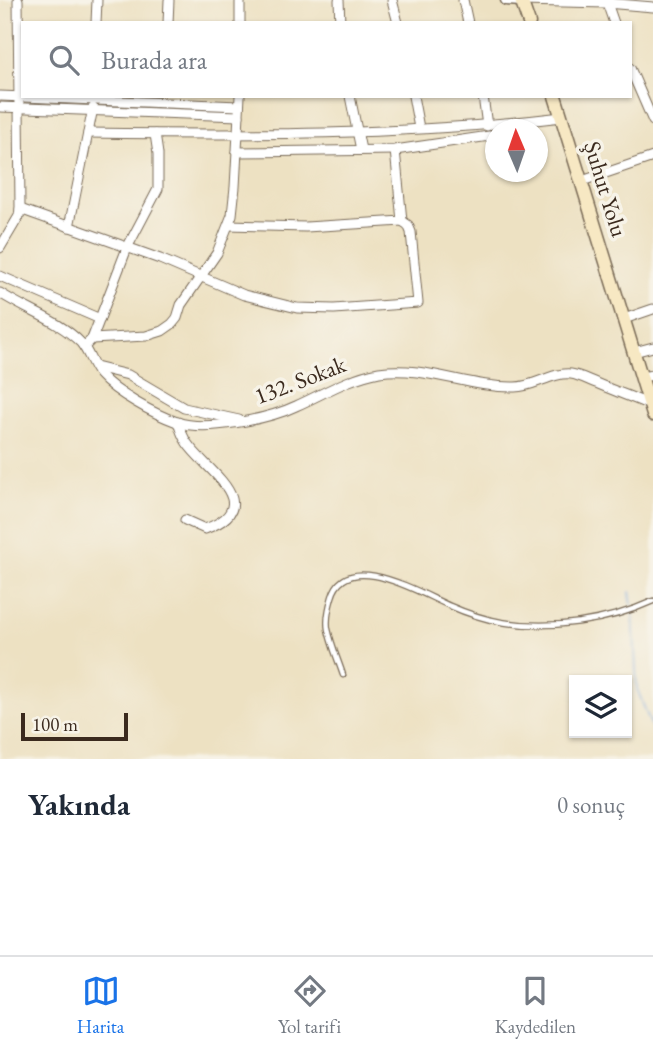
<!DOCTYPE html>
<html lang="tr">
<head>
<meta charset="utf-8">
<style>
  body { margin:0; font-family:"EB Garamond",serif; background:#f6f6f7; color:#1f2937 }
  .controls { position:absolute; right:21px; bottom:21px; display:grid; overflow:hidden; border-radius:0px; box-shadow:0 2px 5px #0004 }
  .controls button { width:63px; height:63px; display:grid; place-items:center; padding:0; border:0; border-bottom:2px solid #e0e1e3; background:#fff; color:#1f2937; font:35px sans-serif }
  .compass { position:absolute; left:485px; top:119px; width:63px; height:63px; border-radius:50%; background:#fff; box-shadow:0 2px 5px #0004; rotate:358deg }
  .scale { position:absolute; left:21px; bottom:18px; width:107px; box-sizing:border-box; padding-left:7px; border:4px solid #3b2a1e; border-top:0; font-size:19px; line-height:24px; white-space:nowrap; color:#3b2a1e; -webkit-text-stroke:5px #f7f3e8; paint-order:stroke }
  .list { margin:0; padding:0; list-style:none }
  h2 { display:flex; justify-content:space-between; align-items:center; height:91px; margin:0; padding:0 28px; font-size:30px }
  h2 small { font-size:23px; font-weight:400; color:#747a83 }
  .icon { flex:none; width:38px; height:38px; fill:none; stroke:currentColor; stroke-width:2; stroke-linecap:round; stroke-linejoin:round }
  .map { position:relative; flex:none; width:653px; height:759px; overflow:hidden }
  .search { position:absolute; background:#fff; box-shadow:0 2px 5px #0004; left:21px; right:21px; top:21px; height:77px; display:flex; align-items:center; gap:18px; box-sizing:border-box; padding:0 24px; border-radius:0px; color:#747a83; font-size:26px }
  .sheet { height:196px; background:#fff }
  nav { display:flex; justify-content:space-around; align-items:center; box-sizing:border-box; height:98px; border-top:2px solid #e0e1e3; background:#fff; font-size:19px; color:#747a83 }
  nav a { display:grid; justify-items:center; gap:4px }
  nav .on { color:#1a73e8 }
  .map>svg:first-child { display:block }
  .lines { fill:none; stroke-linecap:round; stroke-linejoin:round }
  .stream { stroke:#699ed6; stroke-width:2 }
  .service-casing { stroke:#796a57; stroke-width:7 }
  .minor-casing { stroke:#796a57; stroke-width:11 }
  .tertiary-casing { stroke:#796a57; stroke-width:13 }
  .secondary-casing { stroke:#796a57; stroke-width:15 }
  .service { stroke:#fff; stroke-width:4.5 }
  .minor { stroke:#fff; stroke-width:9 }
  .tertiary { stroke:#fff; stroke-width:10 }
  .secondary { stroke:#f7e8c3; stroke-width:12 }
  .labels { text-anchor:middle; stroke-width:7; stroke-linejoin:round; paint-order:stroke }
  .street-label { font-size:23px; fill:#3b2a1e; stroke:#f7f3e8 }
</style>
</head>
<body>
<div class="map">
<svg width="653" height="759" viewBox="0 0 653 759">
  <rect width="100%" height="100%" fill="#f7f3e8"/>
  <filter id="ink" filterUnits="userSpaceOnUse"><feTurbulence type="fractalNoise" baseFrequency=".0143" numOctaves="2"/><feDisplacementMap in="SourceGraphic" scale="14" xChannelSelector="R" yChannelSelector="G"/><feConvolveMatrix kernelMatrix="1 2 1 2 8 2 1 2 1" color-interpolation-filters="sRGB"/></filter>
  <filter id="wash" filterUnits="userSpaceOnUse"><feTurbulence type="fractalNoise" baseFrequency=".00686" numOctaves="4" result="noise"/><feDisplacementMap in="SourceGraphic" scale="28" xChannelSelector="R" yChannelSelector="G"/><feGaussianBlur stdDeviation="1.57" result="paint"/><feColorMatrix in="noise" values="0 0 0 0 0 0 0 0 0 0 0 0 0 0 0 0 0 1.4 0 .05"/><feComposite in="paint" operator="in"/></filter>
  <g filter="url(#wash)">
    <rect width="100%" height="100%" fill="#ede1c2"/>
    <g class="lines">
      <!-- stream -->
      <g class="stream">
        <path d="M630,592L632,607"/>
        <path d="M633,612L637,689L653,730"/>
      </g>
    </g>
  </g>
  <g filter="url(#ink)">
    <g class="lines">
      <!-- service casing -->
      <g class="service-casing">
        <path id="service" d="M343,675C338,660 331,644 328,629C326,618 329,607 332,597C346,547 423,595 450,606C466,613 484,619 501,622C551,630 607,622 653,601"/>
      </g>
      <!-- minor casing -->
      <g class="minor-casing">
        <g id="minor">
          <path d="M240,0V23"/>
          <path d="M339,0L340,23"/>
          <path d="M392,0L398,23"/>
          <path d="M463,0L468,23"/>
          <path d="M606,0L614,23"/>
          <path d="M522,1L606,3L653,7"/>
          <path d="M96,23L97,0"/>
          <path d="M168,23L169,0"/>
          <path d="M630,68L653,121"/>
          <path d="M0,96L239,106"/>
          <path d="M350,96L361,150"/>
          <path d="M413,96L419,128"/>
          <path d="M483,96L487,126"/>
          <path d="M0,107L239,116"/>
          <path d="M88,133C246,135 405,136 562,117"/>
          <path d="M237,152L395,150L496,135"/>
          <path d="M582,181L653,157"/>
          <path d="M20,209L160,259L244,295L297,308L334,309L418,303L411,232L408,225L402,221"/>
          <path d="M229,225L306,227L402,221L395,150"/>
          <path d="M69,227L93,108"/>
          <path d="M0,248L19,216L20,209L18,0"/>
          <path d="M0,276L100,319"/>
          <path d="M0,293C26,310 60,321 81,343C89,352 92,366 100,375C116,393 154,414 177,422C205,432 269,419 296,406C323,394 348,378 379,372C425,365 469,388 515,387C534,387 552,372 571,374C579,375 588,380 596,383C614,391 632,397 650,405"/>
          <path d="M624,319L653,309"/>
          <path d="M92,339L127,248L158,189V154L155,134"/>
          <path d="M84,347L92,339L146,336L162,331L172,324L177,318L181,305L217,253L232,215L235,187L240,96"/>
          <path d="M634,352L653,347"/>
          <path d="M95,367L128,375L184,408L239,420"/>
          <path d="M641,377L653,375"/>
          <path d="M178,422C180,429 183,437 187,443C204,469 269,506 205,529L185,520"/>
        </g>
      </g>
      <!-- tertiary casing -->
      <g class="tertiary-casing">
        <path id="tertiary" d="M506,0L522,1"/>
      </g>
      <!-- secondary casing -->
      <g class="secondary-casing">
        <g id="secondary">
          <path d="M521,0L529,23"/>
          <path d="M555,96L653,415"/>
        </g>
      </g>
      <!-- service -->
      <use href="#service" class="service"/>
      <!-- minor -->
      <use href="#minor" class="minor"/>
      <!-- tertiary -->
      <use href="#tertiary" class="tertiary"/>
      <!-- secondary -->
      <use href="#secondary" class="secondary"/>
    </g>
  </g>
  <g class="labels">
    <!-- street labels -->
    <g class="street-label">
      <text transform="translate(606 189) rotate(73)" y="8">Şuhut Yolu</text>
      <text transform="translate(300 380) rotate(-21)" y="8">132. Sokak</text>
    </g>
  </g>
</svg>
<div class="controls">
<button><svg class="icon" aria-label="layers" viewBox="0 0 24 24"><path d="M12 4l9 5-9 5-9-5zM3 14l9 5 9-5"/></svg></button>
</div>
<svg class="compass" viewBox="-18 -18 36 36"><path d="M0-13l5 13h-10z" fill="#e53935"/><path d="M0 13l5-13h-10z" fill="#747a83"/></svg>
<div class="scale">100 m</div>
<div class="search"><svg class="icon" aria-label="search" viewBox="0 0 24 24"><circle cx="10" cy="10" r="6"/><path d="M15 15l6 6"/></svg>Burada ara</div>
</div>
<section class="sheet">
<h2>Yakında<small>0 sonuç</small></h2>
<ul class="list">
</ul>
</section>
<nav>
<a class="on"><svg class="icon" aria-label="map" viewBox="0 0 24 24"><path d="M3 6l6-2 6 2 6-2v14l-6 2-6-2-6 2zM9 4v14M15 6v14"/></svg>Harita</a>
<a><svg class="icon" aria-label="directions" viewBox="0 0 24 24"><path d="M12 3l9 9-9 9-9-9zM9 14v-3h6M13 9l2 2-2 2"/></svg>Yol tarifi</a>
<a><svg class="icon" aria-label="saved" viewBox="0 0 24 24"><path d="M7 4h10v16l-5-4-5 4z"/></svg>Kaydedilen</a>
</nav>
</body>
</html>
